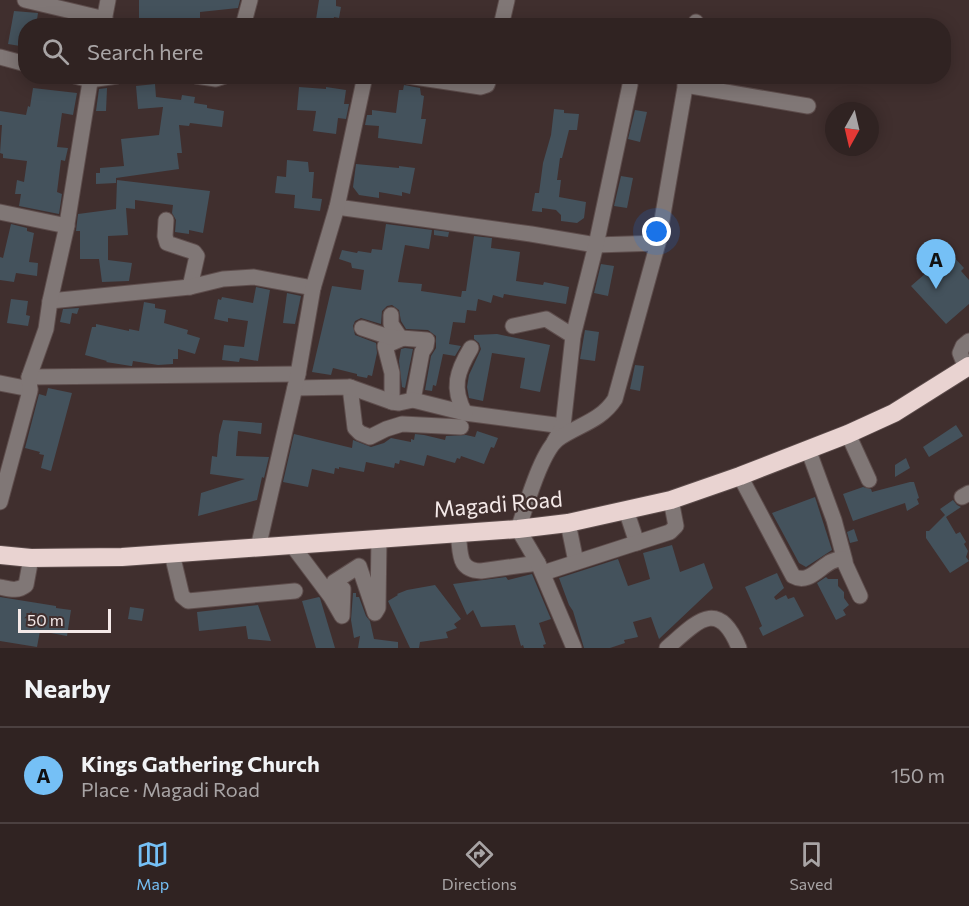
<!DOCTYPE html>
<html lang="en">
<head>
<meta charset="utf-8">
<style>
  body { margin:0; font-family:Commissioner,sans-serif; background:#3c2f2f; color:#f1f3f6 }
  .compass { position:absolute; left:825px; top:102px; width:54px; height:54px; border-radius:50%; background:#302322; box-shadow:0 3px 15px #0003; rotate:188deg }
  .scale { position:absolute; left:18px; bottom:15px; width:93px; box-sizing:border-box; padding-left:6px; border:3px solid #f4e9e8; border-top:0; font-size:16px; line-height:21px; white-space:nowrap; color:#f4e9e8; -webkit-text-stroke:4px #402f2e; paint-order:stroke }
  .you { position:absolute; left:657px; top:232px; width:21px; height:21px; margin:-15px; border:4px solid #fff; border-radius:50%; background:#1a73e8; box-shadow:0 0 0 9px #1a73e833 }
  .badge { display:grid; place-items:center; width:39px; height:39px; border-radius:50%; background:#75c0f6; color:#111; font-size:20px; font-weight:700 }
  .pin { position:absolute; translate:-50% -50px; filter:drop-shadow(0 2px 3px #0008) }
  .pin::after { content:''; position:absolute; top:32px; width:21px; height:18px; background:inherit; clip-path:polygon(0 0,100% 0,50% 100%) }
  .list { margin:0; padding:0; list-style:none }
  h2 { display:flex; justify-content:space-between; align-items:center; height:78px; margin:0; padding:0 24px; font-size:26px }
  h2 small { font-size:20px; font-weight:400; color:#a8a4a5 }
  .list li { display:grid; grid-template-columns:39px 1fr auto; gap:18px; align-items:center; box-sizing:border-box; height:96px; padding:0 24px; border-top:2px solid #4b4040 }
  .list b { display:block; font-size:22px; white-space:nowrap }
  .list p { margin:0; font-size:20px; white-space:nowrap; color:#a8a4a5 }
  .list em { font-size:20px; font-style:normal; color:#a8a4a5 }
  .icon { flex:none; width:33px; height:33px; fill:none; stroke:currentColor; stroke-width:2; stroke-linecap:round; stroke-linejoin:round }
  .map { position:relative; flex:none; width:969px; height:648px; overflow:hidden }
  .search { position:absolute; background:#302322; box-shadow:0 3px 15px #0003; left:18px; right:18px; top:18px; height:66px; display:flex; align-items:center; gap:15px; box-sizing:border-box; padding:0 21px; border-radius:24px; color:#a8a4a5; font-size:22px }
  .sheet { height:174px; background:#302322 }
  nav { display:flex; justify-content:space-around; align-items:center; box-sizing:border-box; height:84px; border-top:2px solid #4b4040; background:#302322; font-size:16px; color:#a8a4a5 }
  nav a { display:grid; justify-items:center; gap:3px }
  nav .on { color:#75c0f6 }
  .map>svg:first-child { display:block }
  .building { fill:#44525c }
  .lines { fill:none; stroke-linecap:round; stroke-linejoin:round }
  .minor-casing { stroke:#5d4d4c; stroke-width:17 }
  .highway-casing { stroke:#5d4d4c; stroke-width:20 }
  .minor { stroke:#807776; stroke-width:15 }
  .highway { stroke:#e9d3d1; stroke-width:18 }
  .labels { text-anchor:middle; stroke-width:4.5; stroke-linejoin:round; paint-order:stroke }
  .street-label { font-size:22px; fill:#f4e9e8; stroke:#402f2e }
</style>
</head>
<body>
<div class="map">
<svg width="969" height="648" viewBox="0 0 969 648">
  <rect width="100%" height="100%" fill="#402f2e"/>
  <!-- building -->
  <g class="building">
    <path d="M139,0H240L238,8L200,12V26H179V19L139,20Z"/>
    <path d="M319,0H336V6L341,7L339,18L334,17L333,23L330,22V26H315Z"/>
    <path d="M14,11L38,13L36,26H26V47L8,44Z"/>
    <path d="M155,84L156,97L181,100L182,95L195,97L194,103L207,105V108L224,111L222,127L190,123L189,126L179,125L182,153H177L179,169L116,178V183L96,184V173H100V168L124,166L121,139L159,135L163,107L138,109L136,86Z"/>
    <path d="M404,85L420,88L421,95L424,96L421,119H426L422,144L378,138L379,126L365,125L367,115H372V110L396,113L399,90H403Z"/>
    <path d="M299,87L326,89V87L346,90L344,104H349L346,119L338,118L336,134L313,131L316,111L297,110Z"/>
    <path d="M33,88L77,93L73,115L62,113L57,147L68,148L65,161L61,160L57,192L62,194L59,214L19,206L21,194H15L17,180L24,182L27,161L3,158V154L0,153L2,125H0V111L26,115L28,106L30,107Z"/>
    <path d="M107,88L106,111H96L99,89Z"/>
    <path d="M554,109L564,110V113L579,114L577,130H569L562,158H560L557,180H561L559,197L586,202L584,218L577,223L561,221V215L556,210L542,208V212L532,211L535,193H539L543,163L551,135Z"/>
    <path d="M635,110L647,112L640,142L628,139Z"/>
    <path d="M287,160L308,162L309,172H314L312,198L322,199L320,211L294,208L295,195L275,193L277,176L286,177Z"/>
    <path d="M356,164L399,168V166L415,168L410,194L402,192V196L379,192V198L359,195L353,187Z"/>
    <path d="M621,176L633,178L627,208L614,206Z"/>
    <path d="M117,180L210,191L203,233L189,230V234L175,232L176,220L172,213L173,205L135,200V209L126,208L128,235L108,236V260L132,263L129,281L102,282L99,259H80V231H76L78,214L116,209Z"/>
    <path d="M11,224L27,228V231L34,233L29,262L38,263L37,276L16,273L14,282L0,280V257L3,258Z"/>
    <path d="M386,224L432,230L429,249L405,245L398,282L422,284L421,291L461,297L462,291H466L474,236L492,238L491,248L520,252L516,281L543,285L544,282L569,287L566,304L504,294L503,298L493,295L491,303L478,299L476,311L467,310L465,323L453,322L449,344L461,346L455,356L443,354L436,386L433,385L432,391L425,390L431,356L436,348V336L428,330L406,329L401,321L399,310L392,305L387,306L382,311L381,324L361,318L355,321L353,326L355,335L376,343L377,353L372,376L368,375L367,378L357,376V374L333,368L331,375L312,372L332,286L361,290L364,270L352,268L351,263L339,259L342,250L357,253L358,251L371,253L372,249L382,250Z"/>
    <path d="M434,230L449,232L448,237L434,235Z"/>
    <path d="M951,254L964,268L961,271L969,280V304L946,324L911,286L933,267L935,269Z"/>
    <path d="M601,264L614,266L608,296L594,293Z"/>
    <path d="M256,287L270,290L258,361L240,358L239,362L222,360L224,345L244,347L248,321L228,318V322L214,319L218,299L221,300L222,297L253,303Z"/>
    <path d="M287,293L301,296L295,324L283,323Z"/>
    <path d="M11,299L28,301L26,315L30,316L28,326L7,323Z"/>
    <path d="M144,302L155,304V308L166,310L164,323L188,330L187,334L200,338L195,354L178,349V359H173V364L158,365L133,361L132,366H131L106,362L107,361L85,355L92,327H96V324L129,331V329L139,331Z"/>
    <path d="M79,308L77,314L72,313L70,324L60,322L63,309Z"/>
    <path d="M585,330L599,332L595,361L580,359Z"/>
    <path d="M497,334L550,345L540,392L520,388L525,358L492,353L483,401L469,398L467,387L469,375L481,349L479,343L474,339V335Z"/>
    <path d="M405,348L413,349L405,388L402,387L399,361L401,349Z"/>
    <path d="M635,365L644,366L640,391L630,389Z"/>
    <path d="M48,388L72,393L51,471L41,468L44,455L39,454L40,452L25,448L39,394L46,396Z"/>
    <path d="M223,420L262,423L261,434L238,431L236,456L269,457L264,478L262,477L257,500L198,516L201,493L245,479L210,474L212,456L217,457L219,435Z"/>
    <path d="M956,425L963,436L929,457L923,447Z"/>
    <path d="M477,431L498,438L494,448L491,447L484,464L461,456L460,459L457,458L455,463L427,455L424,466L400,460L399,464L395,463L394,468L366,462L364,472L339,467V469L335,468L334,474L312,469L308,487L283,482L294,434L352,448L353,440L371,447L384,443L391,438L411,442V439L414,440L415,434L424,435L445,440L446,436L466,435L475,437Z"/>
    <path d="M906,458L910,468L895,477V465Z"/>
    <path d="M910,482H914L919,498L917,499L919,504L907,511L905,503L853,521L843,494L863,487L871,489L872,492Z"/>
    <path d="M815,497L832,550L806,567L799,563L772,513Z"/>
    <path d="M953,500L957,505L961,507L946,517L956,534L960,532L966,542L964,544L968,551L966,557L969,561L950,573L926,538V531H929L945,515L940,509Z"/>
    <path d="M854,529L858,541L850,543L847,532Z"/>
    <path d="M672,545L680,572L704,563L713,588L659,639L651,617L633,622L638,637L624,640L625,643L610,648H584L573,611L569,605L559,578L618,559L628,586L650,579L643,553Z"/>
    <path d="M777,573L784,588L774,597L776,600L786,595L788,599L794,597L804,616L763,636L759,628L762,626L757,614L745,587Z"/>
    <path d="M532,574L551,619L539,623L546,644L543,645L544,648H524L523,645L521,646L515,625L481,627L473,610L467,615L453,584L506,577L508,580Z"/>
    <path d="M826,577L828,579H838V586L844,592V598L849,605L843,610L846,615L836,620L817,583Z"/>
    <path d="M435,585L461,619L454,624L457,628L446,632L448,638L420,642L419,648H410L388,601L398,595L397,594L407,590Z"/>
    <path d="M353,593H356V597H359L366,616L370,621L374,639L398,642V648H358L360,636L354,638L351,620Z"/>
    <path d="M0,597L56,606V608L71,610L67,636L40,631L37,647L0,641Z"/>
    <path d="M319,597L320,598L335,648H316L302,601Z"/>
    <path d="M258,605L271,641L248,639L246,626L199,631L197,612Z"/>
    <path d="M130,607L144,609L142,621L128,619Z"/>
  </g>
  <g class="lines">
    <!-- minor casing -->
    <g class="minor-casing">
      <g id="minor">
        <path d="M25,0L105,19"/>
        <path d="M103,26L108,0"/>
        <path d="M243,26L250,0"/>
        <path d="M501,26L507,0"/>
        <path d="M695,26L696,22"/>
        <path d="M0,57L26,64"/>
        <path d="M75,76L90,80L117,76"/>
        <path d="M196,76L216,79L225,76"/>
        <path d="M408,76L481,87L487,85L490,76"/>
        <path d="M685,85L808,106"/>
        <path d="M337,207L531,234L596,245L658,243"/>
        <path d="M0,212L67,226"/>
        <path d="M166,220L165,236L167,243L194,252L197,256L190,287"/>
        <path d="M50,301L190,287L223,279L254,277L313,288"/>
        <path d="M391,315V324L401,339L385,346L392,373V402"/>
        <path d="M513,326L546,319L573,336"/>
        <path d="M362,328L389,337L427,340L426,346L422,352L413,400"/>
        <path d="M966,368L960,353L963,346L969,341"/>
        <path d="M29,377L298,374"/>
        <path d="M0,383L30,389"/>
        <path d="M350,387L355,428L360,433L370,437L386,429L402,424L461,427"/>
        <path d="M295,388L350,387L392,402L399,403L413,400L465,413L563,426"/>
        <path d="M465,413C451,388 457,371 471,348"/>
        <path d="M848,434L869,480"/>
        <path d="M554,442L563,426L573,336L596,245L630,85"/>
        <path d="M808,449L834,520L845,561"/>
        <path d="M740,476L793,576C812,587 824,557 843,559L860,596"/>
        <path d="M962,497L969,493"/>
        <path d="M0,502L30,391L29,377L46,329L50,301L66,230L91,76"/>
        <path d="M626,510L637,543"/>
        <path d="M568,523L576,562"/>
        <path d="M458,533C461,553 457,570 481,571L538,563"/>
        <path d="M292,545L331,597L342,616L343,589L334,582L359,566L375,613L378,608L379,538"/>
        <path d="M258,548L298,374L313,288L337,207L365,76"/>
        <path d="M172,554L182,596L188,601L295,591"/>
        <path d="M543,573L670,532L676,526L671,500"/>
        <path d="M0,587C10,589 17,592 26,585L31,558"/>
        <path d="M574,648L538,563L518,529C526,507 541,452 558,439C578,425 601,421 615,399L658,243L687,76"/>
        <path d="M667,648C696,623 718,596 739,648"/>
      </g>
    </g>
    <!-- highway casing -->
    <g class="highway-casing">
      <path id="highway" d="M0,555L31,558L122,557L518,529L568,523L671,500L740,476L848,434L894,413L969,366"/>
    </g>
    <!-- minor -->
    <use href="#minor" class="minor"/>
    <!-- highway -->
    <use href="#highway" class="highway"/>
  </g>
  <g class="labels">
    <!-- street labels -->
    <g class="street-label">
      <text transform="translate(498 504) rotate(-5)" y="8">Magadi Road</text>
    </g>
  </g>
</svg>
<svg class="compass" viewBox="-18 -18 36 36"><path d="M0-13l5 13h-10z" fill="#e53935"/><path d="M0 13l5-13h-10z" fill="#a8a4a5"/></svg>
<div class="scale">50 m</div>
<div class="you"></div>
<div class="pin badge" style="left:936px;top:289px">A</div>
<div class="search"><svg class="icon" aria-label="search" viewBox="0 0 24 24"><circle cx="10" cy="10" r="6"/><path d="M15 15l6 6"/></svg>Search here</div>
</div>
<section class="sheet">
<h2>Nearby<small></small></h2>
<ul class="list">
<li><span class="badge">A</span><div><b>Kings Gathering Church</b><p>Place · Magadi Road</p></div><em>150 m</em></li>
</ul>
</section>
<nav>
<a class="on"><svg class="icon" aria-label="map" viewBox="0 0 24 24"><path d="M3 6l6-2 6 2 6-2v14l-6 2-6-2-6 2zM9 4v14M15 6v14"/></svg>Map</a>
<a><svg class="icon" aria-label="directions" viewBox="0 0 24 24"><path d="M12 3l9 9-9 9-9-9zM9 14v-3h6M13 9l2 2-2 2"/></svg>Directions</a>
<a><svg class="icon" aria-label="saved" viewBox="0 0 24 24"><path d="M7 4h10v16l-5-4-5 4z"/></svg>Saved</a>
</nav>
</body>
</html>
